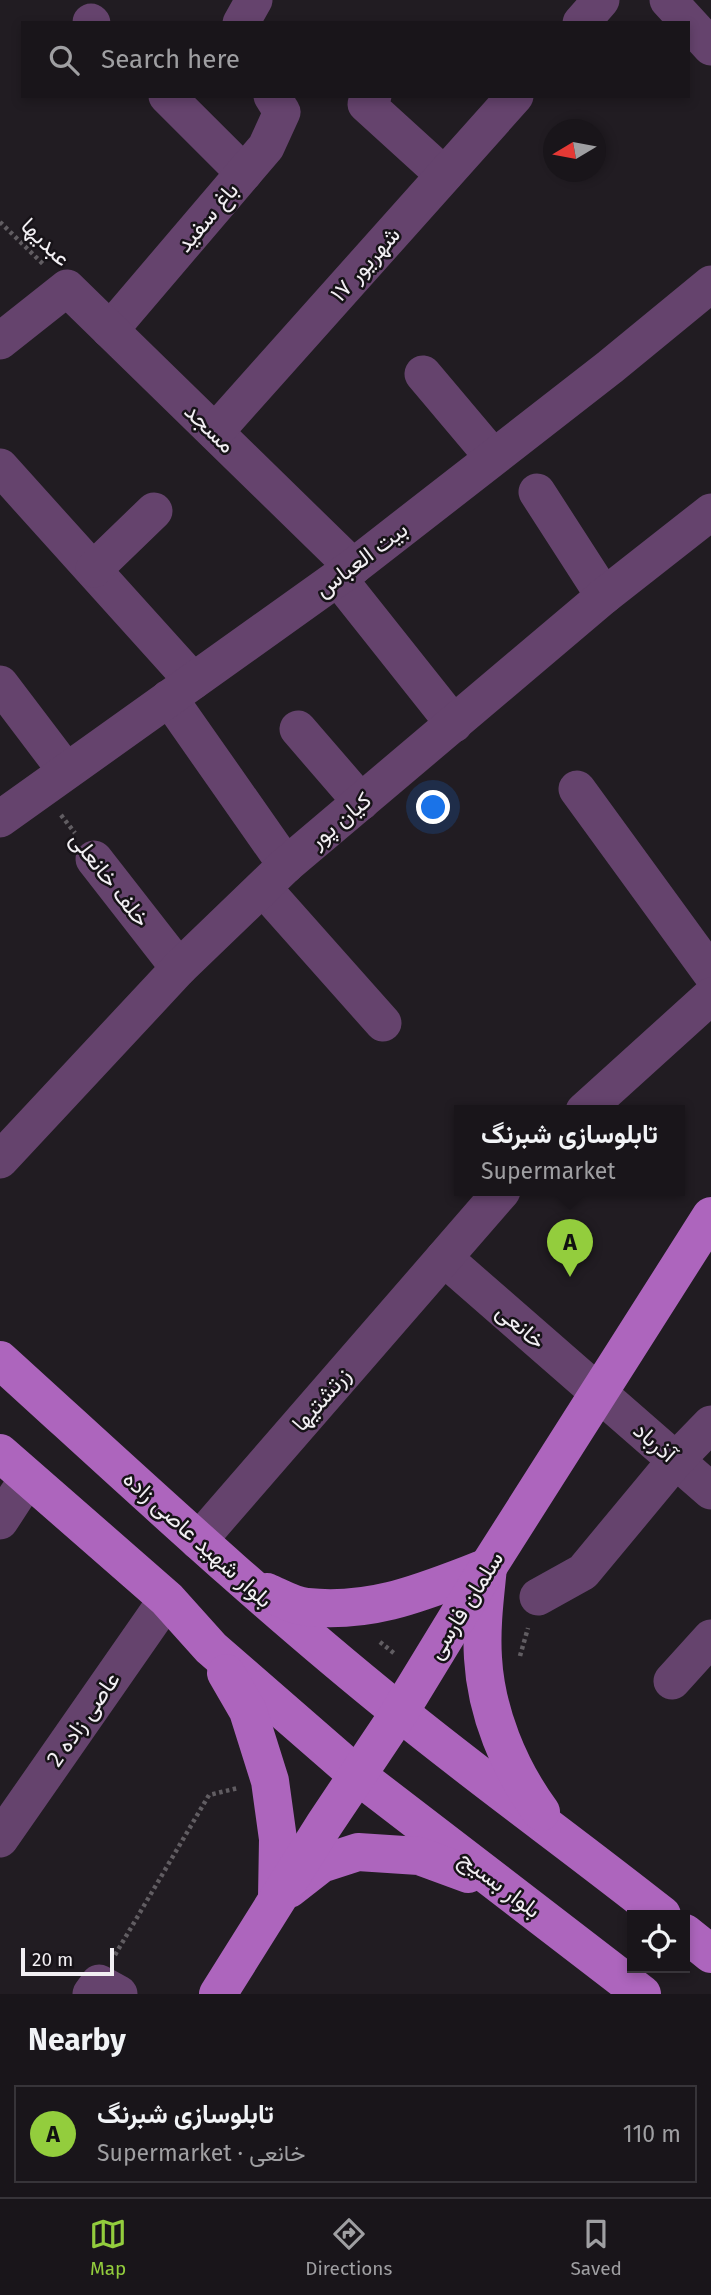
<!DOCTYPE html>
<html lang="en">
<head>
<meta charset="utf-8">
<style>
  body { margin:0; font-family:"Fira Sans",Vazirmatn,sans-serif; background:#221e23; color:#f1f3f6 }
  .controls { position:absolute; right:21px; bottom:21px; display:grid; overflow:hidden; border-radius:0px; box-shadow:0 4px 10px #0003 }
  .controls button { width:63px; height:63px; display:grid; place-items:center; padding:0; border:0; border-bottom:2px solid #373439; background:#19151a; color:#f1f3f6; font:35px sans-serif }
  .compass { position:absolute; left:543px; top:119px; width:63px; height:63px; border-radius:50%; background:#19151a; box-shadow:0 4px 10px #0003; rotate:260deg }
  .scale { position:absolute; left:21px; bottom:18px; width:93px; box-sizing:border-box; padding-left:7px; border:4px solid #f2eff3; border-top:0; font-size:19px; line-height:24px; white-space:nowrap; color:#f2eff3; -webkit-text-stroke:5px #171318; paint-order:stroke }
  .you { position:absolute; left:434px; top:808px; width:24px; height:24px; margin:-18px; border:5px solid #fff; border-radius:50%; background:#1a73e8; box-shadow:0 0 0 10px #1a73e833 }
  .badge { display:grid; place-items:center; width:46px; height:46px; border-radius:50%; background:#93cd3d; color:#111; font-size:23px; font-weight:700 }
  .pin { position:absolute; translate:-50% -58px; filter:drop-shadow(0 2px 4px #0008) }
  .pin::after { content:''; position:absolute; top:37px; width:24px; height:21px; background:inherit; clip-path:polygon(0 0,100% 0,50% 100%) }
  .popup { position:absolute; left:454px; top:1105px; width:231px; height:91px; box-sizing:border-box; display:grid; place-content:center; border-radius:0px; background:#19151a; filter:drop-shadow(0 2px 5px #0005); font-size:23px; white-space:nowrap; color:#9f9fa2 }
  .popup b { font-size:26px; color:#f1f3f6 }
  .popup::after { content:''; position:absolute; left:50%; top:100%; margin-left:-14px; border:14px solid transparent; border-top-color:#19151a }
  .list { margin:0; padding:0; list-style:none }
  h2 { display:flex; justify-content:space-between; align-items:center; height:91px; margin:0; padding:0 28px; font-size:30px }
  h2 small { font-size:23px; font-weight:400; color:#9f9fa2 }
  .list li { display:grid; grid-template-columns:46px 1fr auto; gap:21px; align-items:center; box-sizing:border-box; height:98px; margin:0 14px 14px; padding:0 14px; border:2px solid #373439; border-radius:0px }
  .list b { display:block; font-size:26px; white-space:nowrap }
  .list p { margin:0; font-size:23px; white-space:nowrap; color:#9f9fa2 }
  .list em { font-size:23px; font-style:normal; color:#9f9fa2 }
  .icon { flex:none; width:38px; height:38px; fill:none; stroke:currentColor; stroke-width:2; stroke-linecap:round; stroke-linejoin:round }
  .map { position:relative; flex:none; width:711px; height:1994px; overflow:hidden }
  .search { position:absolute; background:#19151a; box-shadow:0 4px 10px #0003; left:21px; right:21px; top:21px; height:77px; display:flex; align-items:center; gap:18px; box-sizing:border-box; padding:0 24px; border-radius:0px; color:#9f9fa2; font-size:26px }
  .sheet { height:203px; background:#19151a }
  nav { display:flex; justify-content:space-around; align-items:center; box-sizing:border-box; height:98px; border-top:2px solid #373439; background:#19151a; font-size:19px; color:#9f9fa2 }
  nav a { display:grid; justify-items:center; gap:4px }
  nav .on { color:#93cd3d }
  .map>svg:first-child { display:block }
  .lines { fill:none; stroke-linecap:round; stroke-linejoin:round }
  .path { stroke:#615d62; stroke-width:4.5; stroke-dasharray:3.5 3.5; stroke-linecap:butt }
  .minor { stroke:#65436d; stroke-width:37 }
  .major { stroke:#ad65bd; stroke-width:38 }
  .labels { text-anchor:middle; stroke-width:5; stroke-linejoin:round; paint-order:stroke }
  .street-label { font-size:23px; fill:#f2eff3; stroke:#171318 }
</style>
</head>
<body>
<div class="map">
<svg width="711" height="1994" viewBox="0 0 711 1994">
  <rect width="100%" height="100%" fill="#211c22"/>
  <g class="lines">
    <!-- path -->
    <g class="path">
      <path d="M0,222L44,265"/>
      <path d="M61,815L75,833"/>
      <path d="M380,1642L395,1654"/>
      <path d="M520,1656L528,1628"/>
      <path d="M115,1955L209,1795L238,1788"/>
    </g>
    <!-- minor -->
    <g class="minor">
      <path d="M668,0L711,47"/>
      <path d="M91,22L92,23"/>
      <path d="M241,23L254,0"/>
      <path d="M581,23L601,0"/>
      <path d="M167,96L244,173"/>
      <path d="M373,96L366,104L444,175"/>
      <path d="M110,330L266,147L282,112L272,96"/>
      <path d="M0,341L67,288L353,567"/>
      <path d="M423,374L493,457"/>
      <path d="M215,432L515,96"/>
      <path d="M0,467L193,681"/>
      <path d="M537,492L604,596"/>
      <path d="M94,569L154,511"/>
      <path d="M338,578L454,724"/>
      <path d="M0,684L66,771"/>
      <path d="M169,698L286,865"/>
      <path d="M298,729L361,802"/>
      <path d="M577,789L711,973"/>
      <path d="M0,819L353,567L610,367L711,284"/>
      <path d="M94,859L179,968"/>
      <path d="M263,888L383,1023"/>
      <path d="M584,1111L711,996"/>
      <path d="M0,1160L179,968L286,865L604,596L711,512"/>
      <path d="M444,1258L711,1491"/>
      <path d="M0,1521L28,1478"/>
      <path d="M198,1541L502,1191"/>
      <path d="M538,1597L583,1572L676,1460L711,1424"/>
      <path d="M672,1681L711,1638"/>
      <path d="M0,1839L167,1599"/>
      <path d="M91,1994L99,1983L119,1994"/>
    </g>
    <!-- major -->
    <g class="major">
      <path d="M0,1360C131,1479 260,1600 398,1711C484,1781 575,1846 662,1915"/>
      <path d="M0,1453L167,1599L211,1648L357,1775L642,1994"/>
      <path d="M267,1592C279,1597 294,1606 307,1607C375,1614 427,1590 488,1567C485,1597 481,1627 483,1658C486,1712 509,1768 541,1812"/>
      <path d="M226,1673L248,1711L270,1781L278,1839L277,1898"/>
      <path d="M289,1889L321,1864L358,1852L419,1856L468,1874"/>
      <path d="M685,1933L711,1954"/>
      <path d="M218,1994L324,1825L399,1713L488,1567L711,1216"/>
    </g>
  </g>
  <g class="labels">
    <!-- street labels -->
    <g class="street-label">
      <text transform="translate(207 217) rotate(-50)" y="8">باغ سفید</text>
      <text transform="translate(46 242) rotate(44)" y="8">عبدیها</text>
      <text transform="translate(365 264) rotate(-48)" y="8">۱۷ شهریور</text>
      <text transform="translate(210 428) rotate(44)" y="8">مسجد</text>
      <text transform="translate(361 559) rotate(-37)" y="8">بیت العباس</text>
      <text transform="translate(340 820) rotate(-40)" y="8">کیان پور</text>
      <text transform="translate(110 879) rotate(52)" y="8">خلف خانعلی</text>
      <text transform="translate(521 1326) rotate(41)" y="8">خانعی</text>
      <text transform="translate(321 1399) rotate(-49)" y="8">زرتشتیها</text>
      <text transform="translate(655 1442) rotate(41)" y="8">آذرباد</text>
      <text transform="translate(198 1539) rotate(42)" y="8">بلوار شهید عاصی زاده</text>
      <text transform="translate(465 1605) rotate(-58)" y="8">سلمان فارسی</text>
      <text transform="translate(83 1719) rotate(-55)" y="8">عاصی زاده 2</text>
      <text transform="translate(500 1884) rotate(37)" y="8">بلوار بسیج</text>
    </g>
  </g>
</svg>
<div class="controls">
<button><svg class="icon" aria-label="locate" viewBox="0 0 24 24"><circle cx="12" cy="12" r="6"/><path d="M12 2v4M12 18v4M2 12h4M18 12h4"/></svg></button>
</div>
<svg class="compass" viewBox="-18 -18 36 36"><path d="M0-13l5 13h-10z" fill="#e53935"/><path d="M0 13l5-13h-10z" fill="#9f9fa2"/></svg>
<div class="scale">20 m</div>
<div class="you"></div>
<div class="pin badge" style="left:570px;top:1277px">A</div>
<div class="popup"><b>تابلوسازی شبرنگ</b>Supermarket</div>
<div class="search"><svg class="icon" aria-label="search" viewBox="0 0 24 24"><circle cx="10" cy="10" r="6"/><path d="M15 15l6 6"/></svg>Search here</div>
</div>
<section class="sheet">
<h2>Nearby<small></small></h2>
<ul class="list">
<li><span class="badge">A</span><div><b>تابلوسازی شبرنگ</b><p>Supermarket · خانعی</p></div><em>110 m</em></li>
</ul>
</section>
<nav>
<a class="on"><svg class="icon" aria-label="map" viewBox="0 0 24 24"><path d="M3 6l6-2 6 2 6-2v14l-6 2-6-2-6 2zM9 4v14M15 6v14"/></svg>Map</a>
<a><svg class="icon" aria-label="directions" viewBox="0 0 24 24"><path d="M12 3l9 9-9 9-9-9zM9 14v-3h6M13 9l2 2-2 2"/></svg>Directions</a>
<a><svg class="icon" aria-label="saved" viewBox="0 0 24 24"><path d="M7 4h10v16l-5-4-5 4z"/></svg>Saved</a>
</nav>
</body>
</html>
